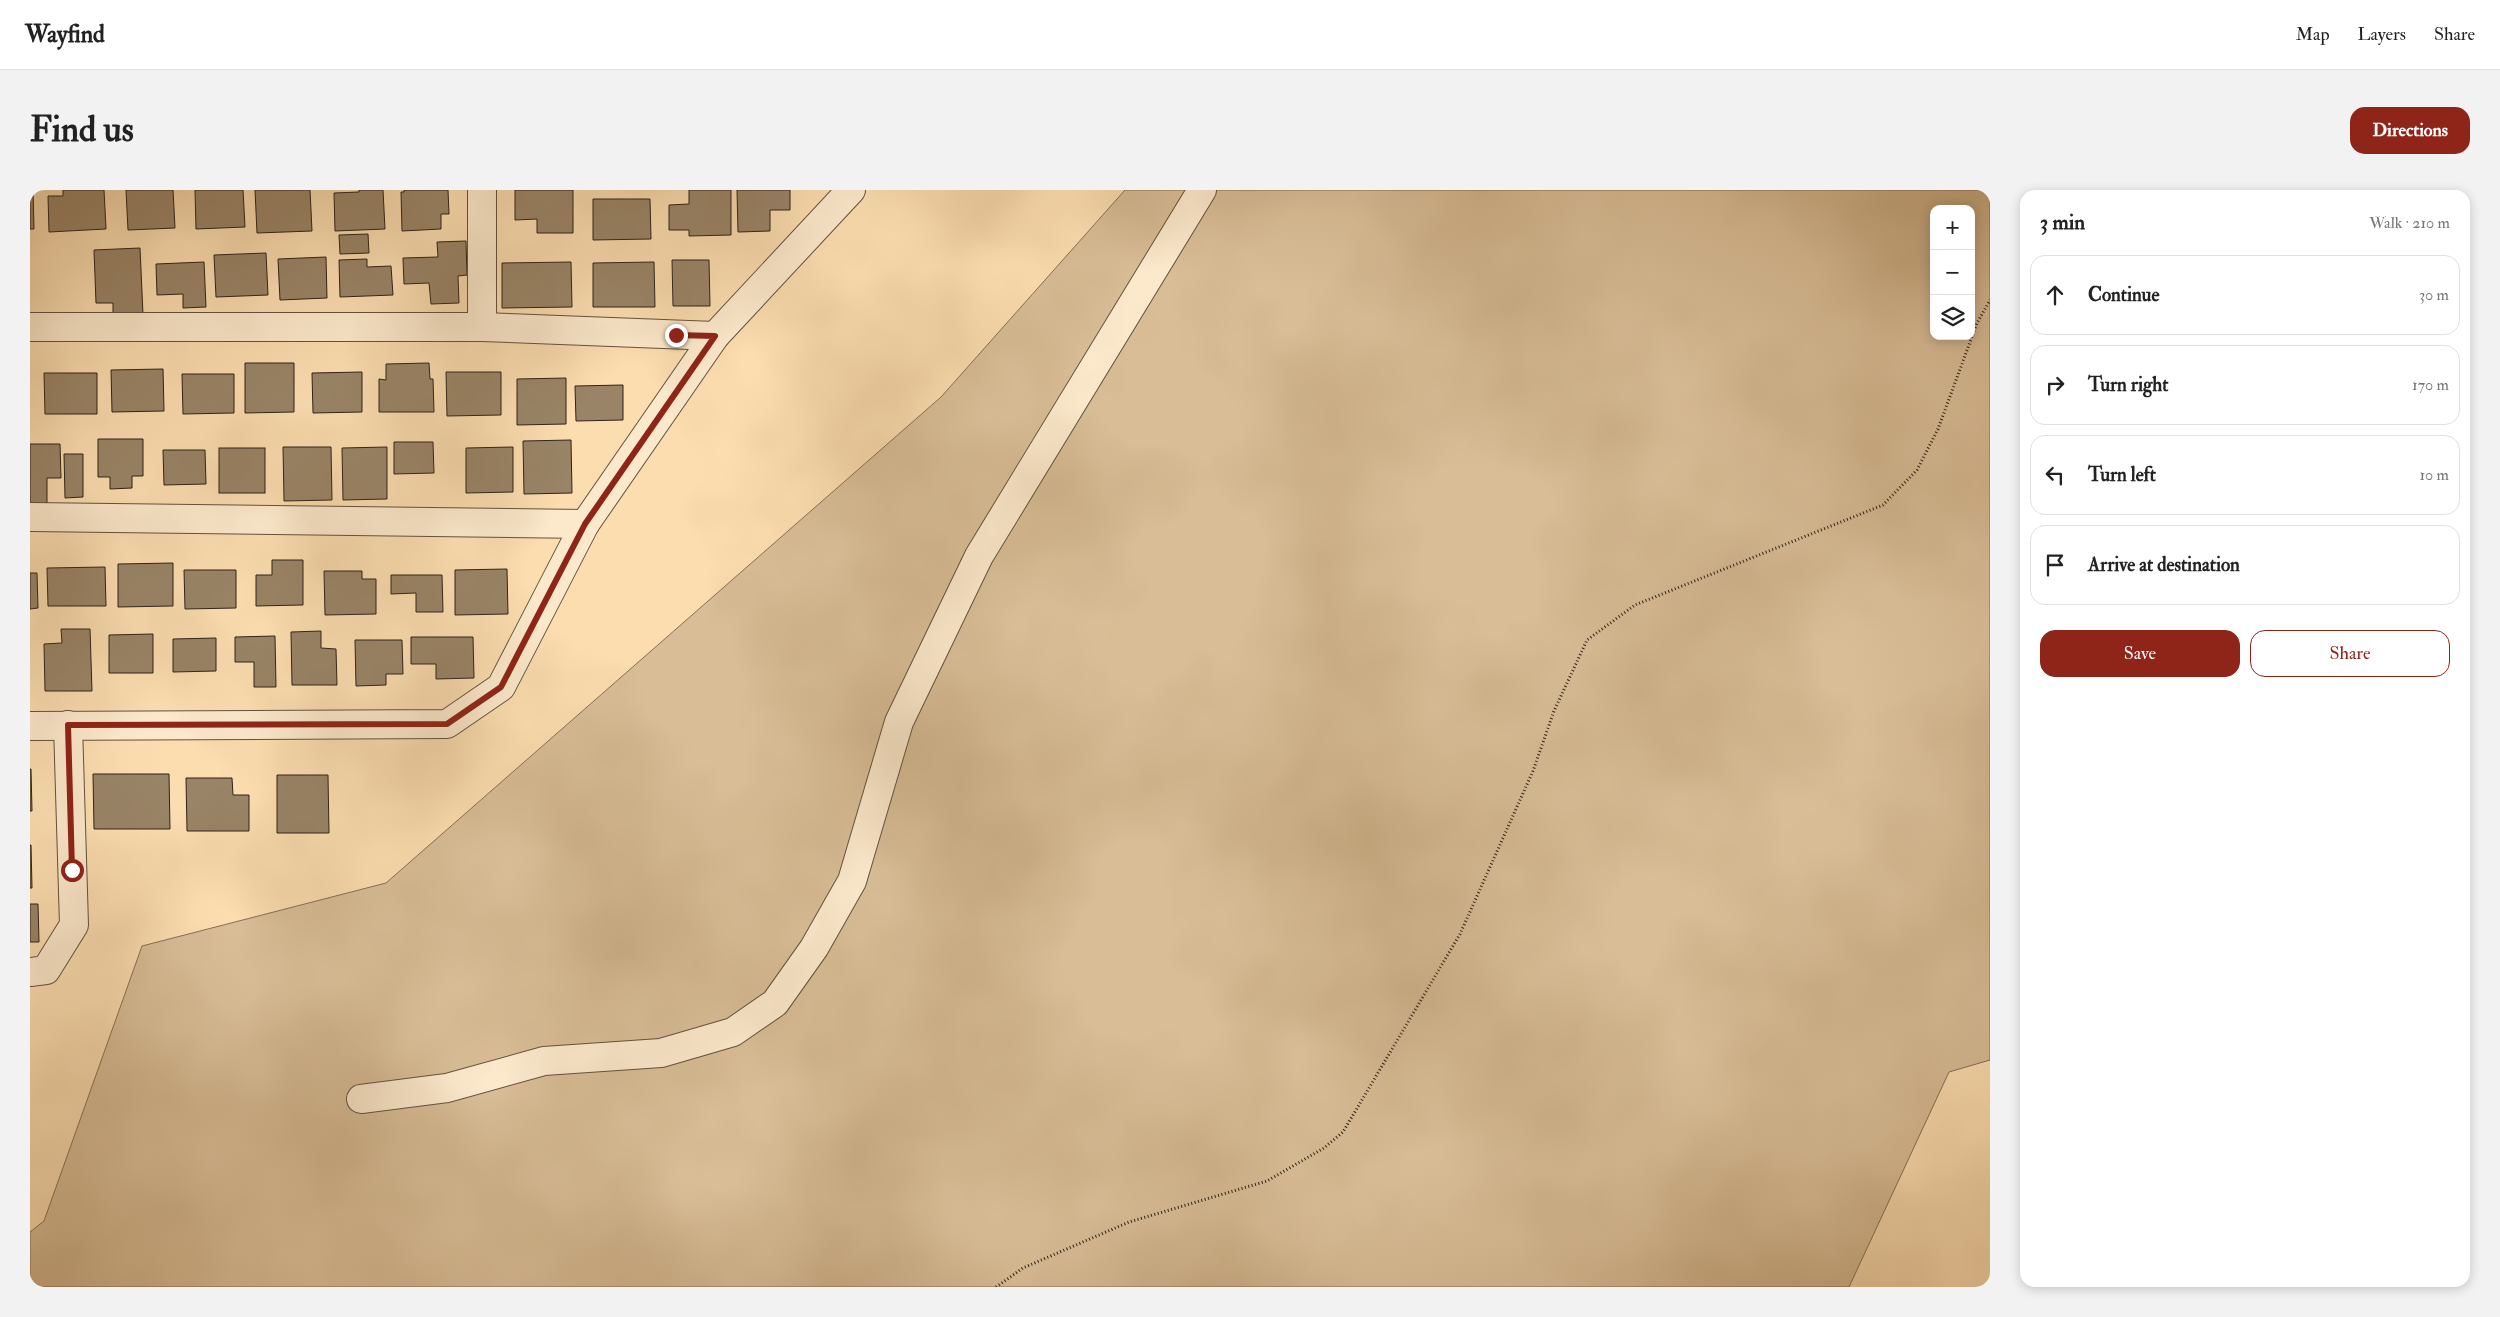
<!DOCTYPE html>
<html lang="en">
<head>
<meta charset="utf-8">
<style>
  body { margin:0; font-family:"IM FELL Double Pica",serif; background:#f2f2f2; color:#222 }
  .controls { position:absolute; right:15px; top:15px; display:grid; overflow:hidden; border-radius:10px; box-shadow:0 2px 12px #0003 }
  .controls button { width:45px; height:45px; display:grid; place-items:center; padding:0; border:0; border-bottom:1px solid #e0e0e0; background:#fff; color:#222; font:25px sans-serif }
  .stop { position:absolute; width:15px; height:15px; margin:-11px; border:4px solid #8f2418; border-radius:50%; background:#fff }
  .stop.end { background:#8f2418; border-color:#fff; box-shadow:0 1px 5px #0008 }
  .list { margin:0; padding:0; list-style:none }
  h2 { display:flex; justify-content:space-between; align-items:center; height:65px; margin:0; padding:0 20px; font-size:21px }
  h2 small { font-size:16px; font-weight:400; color:#767676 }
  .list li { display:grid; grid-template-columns:32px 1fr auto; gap:15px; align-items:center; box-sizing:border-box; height:80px; margin:0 10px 10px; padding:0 10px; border:1px solid #e0e0e0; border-radius:15px }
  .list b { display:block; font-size:19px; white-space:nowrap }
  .list em { font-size:16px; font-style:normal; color:#767676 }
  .actions { display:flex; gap:10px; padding:15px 20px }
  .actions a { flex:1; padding:11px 0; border:1px solid #8f2418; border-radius:15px; text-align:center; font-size:18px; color:#8f2418 }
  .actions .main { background:#8f2418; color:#fff }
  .icon { flex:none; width:28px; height:28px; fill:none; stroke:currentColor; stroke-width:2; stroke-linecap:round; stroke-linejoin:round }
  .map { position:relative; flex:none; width:1960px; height:1097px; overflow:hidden; border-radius:15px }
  header { display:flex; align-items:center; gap:30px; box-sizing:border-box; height:70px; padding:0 25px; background:#fff; border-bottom:1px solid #e0e0e0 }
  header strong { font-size:24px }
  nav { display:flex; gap:28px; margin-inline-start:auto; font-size:18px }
  .intro { display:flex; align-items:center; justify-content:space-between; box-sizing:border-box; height:120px; padding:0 30px }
  h1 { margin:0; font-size:35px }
  .button { padding:12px 22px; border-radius:15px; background:#8f2418; color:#fff; font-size:18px; font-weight:700 }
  main { display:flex; gap:30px; padding:0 30px }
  aside { flex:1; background:#fff; border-radius:15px; box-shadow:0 2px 12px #0003 }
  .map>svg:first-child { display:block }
  .green { fill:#d8bd96; stroke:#847056; fill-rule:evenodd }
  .building { fill:#998467; stroke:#2f2317 }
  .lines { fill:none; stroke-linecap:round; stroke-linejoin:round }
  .street-casing { stroke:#62523d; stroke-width:30 }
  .path { stroke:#2f2317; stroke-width:3; stroke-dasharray:1 2.5; stroke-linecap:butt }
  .street { stroke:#fce9cc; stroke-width:28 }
  .route { stroke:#8f2418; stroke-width:6 }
</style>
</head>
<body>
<header>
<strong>Wayfind</strong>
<nav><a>Map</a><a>Layers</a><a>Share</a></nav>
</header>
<div class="intro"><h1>Find us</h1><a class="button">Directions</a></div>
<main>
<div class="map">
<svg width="1960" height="1097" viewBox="0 0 1960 1097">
  <rect width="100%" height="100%" fill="#fbddb0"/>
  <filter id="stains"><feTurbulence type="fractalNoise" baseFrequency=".004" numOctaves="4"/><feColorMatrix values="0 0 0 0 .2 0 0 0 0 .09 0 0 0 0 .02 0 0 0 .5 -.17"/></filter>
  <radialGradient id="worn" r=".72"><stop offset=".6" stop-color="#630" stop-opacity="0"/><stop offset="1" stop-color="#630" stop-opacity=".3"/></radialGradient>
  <!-- green -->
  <path class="green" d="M1095,0H1960V870L1919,882L1819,1097H0V1042L14,1031L112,756L356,693L911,207ZM1904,19H1941V146H1904Z"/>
  <!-- building -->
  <g class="building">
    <path d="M0,0H3L4,39H0Z"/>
    <path d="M33,0H74L76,39L19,42L18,6H33Z"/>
    <path d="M96,0H143L145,38L98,40Z"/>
    <path d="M165,0H213L215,37L166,39Z"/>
    <path d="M225,0H280L282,41L227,43Z"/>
    <path d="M329,0H353L355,39L305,41L304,3L329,2Z"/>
    <path d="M374,0H418L419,24H411V39L372,41L371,2H374Z"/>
    <path d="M485,0H543V43H507V29L485,30Z"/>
    <path d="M659,0H701V45L659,46V40H639V15L659,14Z"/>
    <path d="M707,0H760V20H740V41L708,42Z"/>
    <path d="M563,9H620L621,49L563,50Z"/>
    <path d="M338,44L339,63L310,64L309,45Z"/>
    <path d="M436,51L437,85L428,86L429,113L401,114L399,93L374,94L373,68L408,67L407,52Z"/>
    <path d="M110,58L113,125L83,127V113H66L64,60Z"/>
    <path d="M236,63L238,105L186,107L184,65Z"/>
    <path d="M296,67L297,108L250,110L248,69Z"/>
    <path d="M337,69V77L361,76L363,105L310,107L309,70Z"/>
    <path d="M642,70H679L680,116H643Z"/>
    <path d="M174,72L176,117L153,118V104L127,105L126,74Z"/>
    <path d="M541,72L542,117L472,118V73Z"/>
    <path d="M624,72L625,117H563V73Z"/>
    <path d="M215,173H264V222L215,223Z"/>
    <path d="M399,173L400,189H403L404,222H349V189L356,190V174Z"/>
    <path d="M133,179L134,221L82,222L81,180Z"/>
    <path d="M332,182V222L283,223L282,183Z"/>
    <path d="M416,182H471V225L417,226Z"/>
    <path d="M14,183H67V224H15Z"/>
    <path d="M152,184H204V223L153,224Z"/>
    <path d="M536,188V234L487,235V189Z"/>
    <path d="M593,195V230L546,231L545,196Z"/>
    <path d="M68,249H113V286H102V298L80,299V287H68Z"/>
    <path d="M541,250L542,303L494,304L493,251Z"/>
    <path d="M364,252H403L404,283L364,284Z"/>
    <path d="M0,254H30L31,288H17V314H0Z"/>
    <path d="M253,257H301L302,310L254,311Z"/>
    <path d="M357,257V309L313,310L312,258Z"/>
    <path d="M483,257V302L436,303V258Z"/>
    <rect x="189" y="258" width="46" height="45"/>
    <path d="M133,260H175L176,294L134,295Z"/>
    <path d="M34,264H53V307L35,308Z"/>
    <path d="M242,370H273V415L226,416V385H242Z"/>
    <path d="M143,373V416L88,417V374Z"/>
    <path d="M75,377L76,416H18L17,378Z"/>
    <path d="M477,379L478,424L425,425V380Z"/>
    <path d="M154,380H206V418L155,419Z"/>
    <path d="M294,381H332V389H346V424L295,425Z"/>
    <path d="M0,383H7L8,418L0,419Z"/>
    <path d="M361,385H412L413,422H386V403L361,404Z"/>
    <path d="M31,439H60L62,501H15L14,454L32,453Z"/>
    <path d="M291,441V458L306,459L307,495H262L261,442Z"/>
    <path d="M123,444V483H79V445Z"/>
    <path d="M245,446L246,497H224V472H205V447Z"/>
    <path d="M381,447H443L444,488L406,489V474H381Z"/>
    <path d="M186,448V481L143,482V449Z"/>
    <path d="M325,450H372L373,484H356V495L326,496Z"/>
    <path d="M0,579H1L2,621H0Z"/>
    <path d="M63,584H139L140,639H64Z"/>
    <path d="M247,585H298L299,643H247Z"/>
    <path d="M156,588H202L203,605H219V641H157Z"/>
    <path d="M0,655H1L2,698H0Z"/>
    <path d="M0,714H8L9,752H0Z"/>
  </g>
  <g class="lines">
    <!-- street casing -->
    <g class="street-casing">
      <g id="street">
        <path d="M452,0V137"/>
        <path d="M0,137H452L685,146"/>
        <path d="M0,327L555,334"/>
        <path d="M0,536L417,534L471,497L555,334L685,146L821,0"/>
        <path d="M0,782L16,780L44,735L38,535"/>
        <path d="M331,909L417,898L514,871L631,863L703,842L745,813L784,758L822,691L869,532L949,366L1172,0"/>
      </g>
    </g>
    <!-- path -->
    <path class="path" d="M966,1097L993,1078L1099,1032L1237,991L1294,958L1313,942L1430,744L1503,581L1524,521L1557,450L1605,415L1853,315L1887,280L1908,239L1947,133L1960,110"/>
    <!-- street -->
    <use href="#street" class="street"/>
  </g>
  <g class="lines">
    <!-- route -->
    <path class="route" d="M42,680L38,535L417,534L471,497L555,334L685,146L646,145"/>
  </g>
  <rect width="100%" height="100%" filter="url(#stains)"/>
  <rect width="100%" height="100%" fill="url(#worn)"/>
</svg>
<div class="controls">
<button>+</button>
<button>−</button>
<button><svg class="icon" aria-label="layers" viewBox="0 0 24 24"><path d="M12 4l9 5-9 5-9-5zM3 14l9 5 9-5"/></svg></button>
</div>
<div class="stop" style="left:42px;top:680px"></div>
<div class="stop end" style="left:646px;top:145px"></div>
</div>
<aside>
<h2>3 min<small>Walk · 210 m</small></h2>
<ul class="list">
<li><svg class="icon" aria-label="ahead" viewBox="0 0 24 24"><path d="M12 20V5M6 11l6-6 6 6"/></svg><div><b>Continue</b></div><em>30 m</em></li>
<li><svg class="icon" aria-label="right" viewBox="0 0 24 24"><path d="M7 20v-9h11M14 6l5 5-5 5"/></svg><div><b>Turn right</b></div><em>170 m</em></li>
<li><svg class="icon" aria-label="left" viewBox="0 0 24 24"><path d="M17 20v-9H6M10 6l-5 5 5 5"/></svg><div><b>Turn left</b></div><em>10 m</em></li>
<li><svg class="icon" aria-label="arrive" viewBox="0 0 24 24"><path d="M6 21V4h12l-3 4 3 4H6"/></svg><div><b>Arrive at destination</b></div></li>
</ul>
<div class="actions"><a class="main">Save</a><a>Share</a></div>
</aside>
</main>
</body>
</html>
